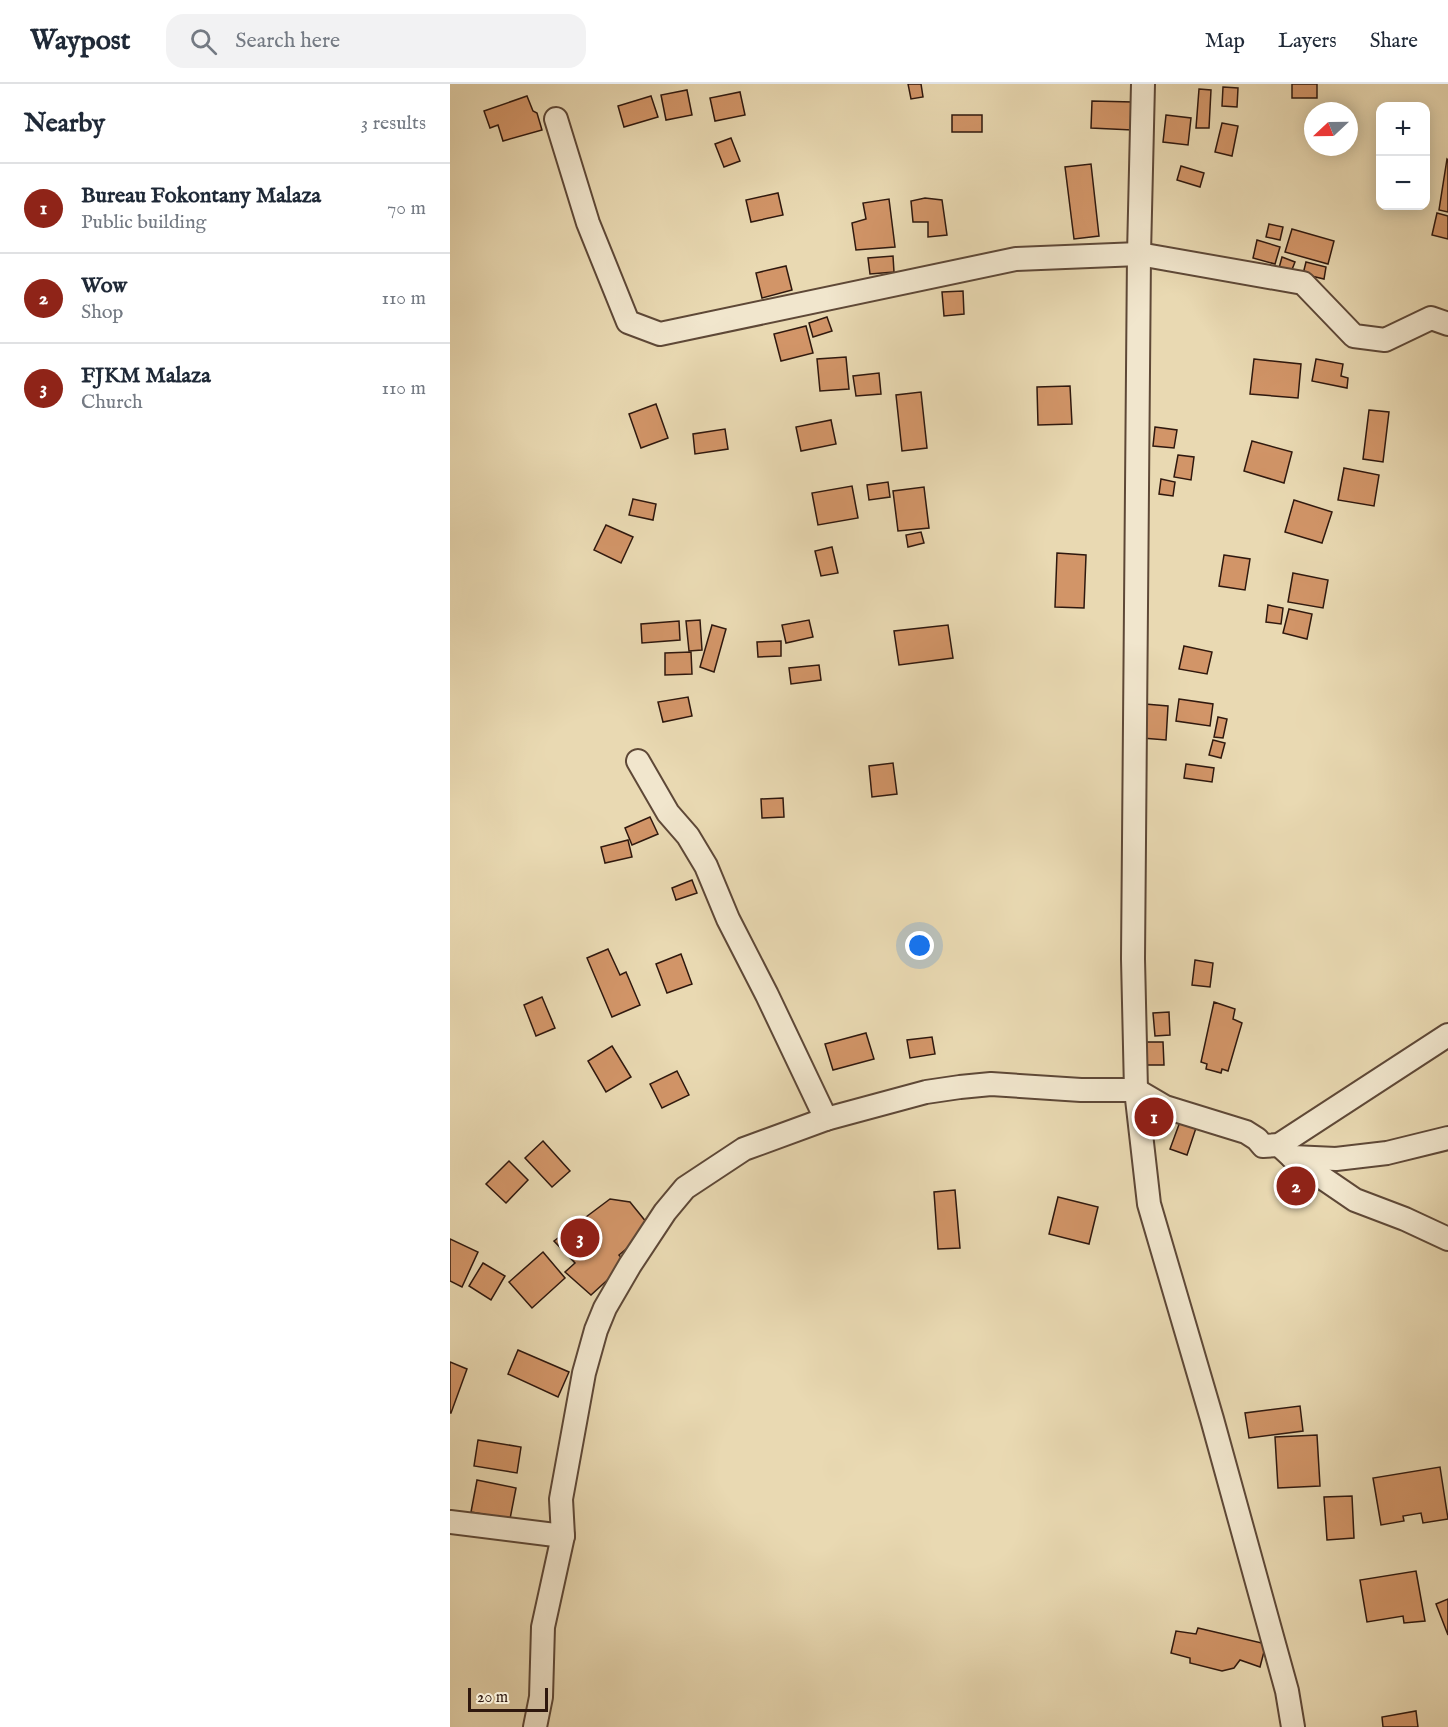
<!DOCTYPE html>
<html lang="en">
<head>
<meta charset="utf-8">
<style>
  body { margin:0; font-family:"IM FELL English",serif; background:#f2f2f3; color:#1f2937 }
  .controls { position:absolute; right:18px; top:18px; display:grid; overflow:hidden; border-radius:12px; box-shadow:0 3px 15px #0003 }
  .controls button { width:54px; height:54px; display:grid; place-items:center; padding:0; border:0; border-bottom:2px solid #e0e1e3; background:#fff; color:#1f2937; font:30px sans-serif }
  .compass { position:absolute; left:854px; top:18px; width:54px; height:54px; border-radius:50%; background:#fff; box-shadow:0 3px 15px #0003; rotate:248deg }
  .scale { position:absolute; left:18px; bottom:15px; width:80px; box-sizing:border-box; padding-left:6px; border:3px solid #2f180e; border-top:0; font-size:16px; line-height:21px; white-space:nowrap; color:#2f180e; -webkit-text-stroke:4px #f1e6cd; paint-order:stroke }
  .you { position:absolute; left:470px; top:862px; width:21px; height:21px; margin:-15px; border:4px solid #fff; border-radius:50%; background:#1a73e8; box-shadow:0 0 0 9px #1a73e833 }
  .badge { display:grid; place-items:center; width:39px; height:39px; border-radius:50%; background:#8f2418; color:#fff; font-size:20px; font-weight:700 }
  .pin { position:absolute; translate:-50% -50%; border:3px solid #fff; box-shadow:0 2px 6px #0006 }
  .list { margin:0; padding:0; list-style:none }
  h2 { display:flex; justify-content:space-between; align-items:center; height:78px; margin:0; padding:0 24px; font-size:26px }
  h2 small { font-size:20px; font-weight:400; color:#747a83 }
  .list li { display:grid; grid-template-columns:39px 1fr auto; gap:18px; align-items:center; box-sizing:border-box; height:90px; padding:0 24px; border-top:2px solid #e0e1e3 }
  .list b { display:block; font-size:22px; white-space:nowrap }
  .list p { margin:0; font-size:20px; white-space:nowrap; color:#747a83 }
  .list em { font-size:20px; font-style:normal; color:#747a83 }
  .icon { flex:none; width:33px; height:33px; fill:none; stroke:currentColor; stroke-width:2; stroke-linecap:round; stroke-linejoin:round }
  .map { position:relative; flex:none; width:998px; height:1643px; overflow:hidden }
  header { display:flex; align-items:center; gap:36px; box-sizing:border-box; height:84px; padding:0 30px; background:#fff; border-bottom:2px solid #e0e1e3 }
  header strong { font-size:28px }
  nav { display:flex; gap:33px; margin-inline-start:auto; font-size:21px }
  .search { width:420px; height:54px; background:#f2f2f3; display:flex; align-items:center; gap:15px; box-sizing:border-box; padding:0 21px; border-radius:18px; color:#747a83; font-size:22px }
  main { display:flex }
  aside { flex:1; background:#fff }
  .map>svg:first-child { display:block }
  .building { fill:#d29568; stroke:#2f180e; stroke-width:1.5 }
  .lines { fill:none; stroke-linecap:round; stroke-linejoin:round }
  .street-casing { stroke:#5e4837; stroke-width:26 }
  .street { stroke:#f1e6cd; stroke-width:22 }
</style>
</head>
<body>
<header>
<strong>Waypost</strong>
<div class="search"><svg class="icon" aria-label="search" viewBox="0 0 24 24"><circle cx="10" cy="10" r="6"/><path d="M15 15l6 6"/></svg>Search here</div>
<nav><a>Map</a><a>Layers</a><a>Share</a></nav>
</header>
<main>
<aside>
<h2>Nearby<small>3 results</small></h2>
<ul class="list">
<li><span class="badge">1</span><div><b>Bureau Fokontany Malaza</b><p>Public building</p></div><em>70 m</em></li>
<li><span class="badge">2</span><div><b>Wow</b><p>Shop</p></div><em>110 m</em></li>
<li><span class="badge">3</span><div><b>FJKM Malaza</b><p>Church</p></div><em>110 m</em></li>
</ul>
</aside>
<div class="map">
<svg width="998" height="1643" viewBox="0 0 998 1643">
  <rect width="100%" height="100%" fill="#e9d9b2"/>
  <filter id="stains"><feTurbulence type="fractalNoise" baseFrequency=".00333" numOctaves="4"/><feColorMatrix values="0 0 0 0 .2 0 0 0 0 .09 0 0 0 0 .02 0 0 0 .5 -.17"/></filter>
  <radialGradient id="worn" r=".72"><stop offset=".6" stop-color="#630" stop-opacity="0"/><stop offset="1" stop-color="#630" stop-opacity=".3"/></radialGradient>
  <!-- building -->
  <g class="building">
    <path d="M458,0H471L473,13L461,15Z"/>
    <rect x="842" y="0" width="25" height="14"/>
    <path d="M773,3L788,4L787,23L772,22Z"/>
    <path d="M749,5L761,6L759,44H746Z"/>
    <path d="M237,6L242,31L216,36L211,11Z"/>
    <path d="M290,8L295,31L265,37L260,14Z"/>
    <path d="M77,12L83,27L87,29L92,46L53,57L48,41L40,44L34,27Z"/>
    <path d="M201,12L208,33L174,43L168,22Z"/>
    <path d="M642,17L683,18L682,46L641,44Z"/>
    <rect x="502" y="31" width="30" height="17"/>
    <path d="M716,31L741,34L738,61L713,58Z"/>
    <path d="M772,39L788,42L782,72L765,68Z"/>
    <path d="M281,54L290,77L274,83L265,60Z"/>
    <path d="M997,75L998,76V128L989,126Z"/>
    <path d="M641,80L649,152L624,155L615,83Z"/>
    <path d="M731,82L754,89L750,103L727,96Z"/>
    <path d="M328,109L333,131L301,138L296,116Z"/>
    <path d="M475,114L492,116L497,151L478,153V138H463L461,117Z"/>
    <path d="M439,115L445,163L406,166L402,139L416,135L413,119Z"/>
    <path d="M987,129L998,132V155L982,151Z"/>
    <path d="M819,140L833,143L830,156L816,153Z"/>
    <path d="M842,145L884,157L878,180L835,168Z"/>
    <path d="M807,156L830,163L825,180L803,174Z"/>
    <path d="M443,172L444,188L420,190L418,174Z"/>
    <path d="M832,173L845,178L841,188L829,184Z"/>
    <path d="M856,178L876,183L874,195L853,190Z"/>
    <path d="M336,182L342,206L312,214L306,189Z"/>
    <path d="M513,207L514,230L494,232L492,208Z"/>
    <path d="M377,233L382,247L363,253L359,239Z"/>
    <path d="M356,242L363,269L331,277L324,250Z"/>
    <path d="M396,273L399,305L370,307L367,275Z"/>
    <path d="M804,275L851,280L848,314L800,310Z"/>
    <path d="M866,275L893,280L891,292L898,294L897,304L862,297Z"/>
    <path d="M429,289L431,310L406,312L403,292Z"/>
    <path d="M620,302L622,340L588,341L587,303Z"/>
    <path d="M471,308L477,364L452,367L446,311Z"/>
    <path d="M206,320L218,354L191,364L179,330Z"/>
    <path d="M919,326L939,328L933,378L913,375Z"/>
    <path d="M381,336L386,360L351,367L346,343Z"/>
    <path d="M705,343L727,346L724,364L703,362Z"/>
    <path d="M275,345L278,365L245,370L243,350Z"/>
    <path d="M802,357L842,368L834,399L794,387Z"/>
    <path d="M728,371L744,373L741,396L724,393Z"/>
    <path d="M894,384L929,391L924,422L888,416Z"/>
    <path d="M711,395L725,398L723,412L709,410Z"/>
    <path d="M438,398L440,413L419,416L417,401Z"/>
    <path d="M402,402L408,434L368,441L362,409Z"/>
    <path d="M474,403L479,444L448,447L443,407Z"/>
    <path d="M183,415L206,420L203,436L179,431Z"/>
    <path d="M844,416L882,428L872,459L835,448Z"/>
    <path d="M156,441L183,453L171,479L144,466Z"/>
    <path d="M471,448L474,459L458,463L456,451Z"/>
    <path d="M382,463L388,489L371,492L365,467Z"/>
    <path d="M607,469L636,471L634,524L605,523Z"/>
    <path d="M774,471L800,475L795,506L769,502Z"/>
    <path d="M843,489L878,496L873,524L838,518Z"/>
    <path d="M818,521L833,524L831,540L816,538Z"/>
    <path d="M839,525L862,530L857,555L833,549Z"/>
    <path d="M250,536L252,566L239,567L236,537Z"/>
    <path d="M359,536L363,553L336,559L332,541Z"/>
    <path d="M229,537L230,556L192,559L191,540Z"/>
    <path d="M262,541L276,545L264,588L250,583Z"/>
    <path d="M498,541L503,574L449,581L444,547Z"/>
    <path d="M331,557V572L308,573L307,558Z"/>
    <path d="M734,562L762,568L757,590L729,585Z"/>
    <path d="M241,568L242,590L215,591V569Z"/>
    <path d="M369,581L371,596L341,600L339,584Z"/>
    <path d="M238,613L242,632L213,638L208,618Z"/>
    <path d="M729,615L763,620L760,642L726,637Z"/>
    <path d="M695,620L718,622L716,656L692,654Z"/>
    <path d="M768,633L777,635L773,654L764,653Z"/>
    <path d="M763,656L775,659L771,674L759,671Z"/>
    <path d="M443,679L447,710L422,713L419,682Z"/>
    <path d="M736,680L764,684L762,698L734,694Z"/>
    <path d="M333,714L334,733L312,734L311,715Z"/>
    <path d="M200,733L208,750L182,761L175,744Z"/>
    <path d="M178,756L182,773L155,779L151,763Z"/>
    <path d="M242,796L247,809L226,816L222,804Z"/>
    <path d="M158,865L170,891L176,888L190,921L162,933L137,874Z"/>
    <path d="M231,870L242,900L217,909L206,880Z"/>
    <path d="M745,876L763,879L760,903L742,901Z"/>
    <path d="M92,913L105,944L86,952L74,921Z"/>
    <path d="M764,918L785,925L783,935L792,939L778,987L772,985L771,989L756,985L757,980L751,978Z"/>
    <path d="M719,928L720,951L705,952L703,929Z"/>
    <path d="M416,949L424,975L383,986L375,960Z"/>
    <path d="M482,953L485,970L460,974L457,956Z"/>
    <path d="M695,958H713L714,981H695Z"/>
    <path d="M162,962L181,993L156,1008L138,977Z"/>
    <path d="M227,987L239,1011L212,1024L200,1000Z"/>
    <path d="M731,1035L747,1041L737,1071L720,1065Z"/>
    <path d="M93,1057L120,1087L102,1103L75,1074Z"/>
    <path d="M59,1077L78,1096L56,1119L36,1100Z"/>
    <path d="M505,1106L510,1164L488,1165L484,1108Z"/>
    <path d="M608,1113L648,1123L639,1160L599,1150Z"/>
    <path d="M160,1115L180,1118L197,1139L194,1150L169,1171L176,1179L141,1211L115,1188L125,1179L104,1157Z"/>
    <path d="M0,1155L28,1168L12,1203L0,1197Z"/>
    <path d="M93,1168L115,1194L82,1224L59,1198Z"/>
    <path d="M33,1179L55,1192L41,1216L19,1202Z"/>
    <path d="M68,1266L119,1288L108,1313L58,1290Z"/>
    <path d="M0,1278L17,1285L1,1329H0Z"/>
    <path d="M850,1322L853,1347L799,1354L795,1329Z"/>
    <path d="M867,1351L870,1402L828,1404L825,1353Z"/>
    <path d="M28,1356L71,1363L67,1389L24,1382Z"/>
    <path d="M990,1383L998,1435L973,1439L971,1429L953,1432L954,1437L931,1441L923,1394Z"/>
    <path d="M27,1396L66,1404L60,1435L21,1428Z"/>
    <path d="M902,1412L904,1454L877,1456L874,1413Z"/>
    <path d="M966,1487L975,1537L954,1539L953,1532L917,1538L910,1496Z"/>
    <path d="M998,1515V1551L986,1520Z"/>
    <path d="M748,1544L816,1560L810,1583L790,1576L784,1584L772,1587L740,1579V1574L721,1569L726,1547L746,1550Z"/>
    <path d="M966,1627L968,1643H933L932,1633Z"/>
  </g>
  <g class="lines">
    <!-- street casing -->
    <g class="street-casing">
      <g id="street">
        <path d="M693,0L689,170L683,875L686,1006L699,1120L762,1335L837,1607L843,1643"/>
        <path d="M106,35L138,139L178,238L210,250L566,175L689,170L853,199L904,252L935,256L981,234L998,240"/>
        <path d="M188,677L218,729L238,752L256,782L278,835L317,911L376,1035"/>
        <path d="M829,1061L842,1073L905,1116L955,1135L998,1155"/>
        <path d="M842,1073L886,1075L937,1069L998,1054"/>
        <path d="M0,1438L113,1452"/>
        <path d="M85,1643L91,1613L93,1543L113,1452L111,1415L134,1289L146,1246L155,1224L180,1181L215,1128L235,1104L294,1065L376,1035L476,1008L510,1003L541,1000L631,1006H686L715,1023L796,1048L807,1055L813,1062L829,1061L998,951"/>
      </g>
    </g>
    <!-- street -->
    <use href="#street" class="street"/>
  </g>
  <rect width="100%" height="100%" filter="url(#stains)"/>
  <rect width="100%" height="100%" fill="url(#worn)"/>
</svg>
<div class="controls">
<button>+</button>
<button>−</button>
</div>
<svg class="compass" viewBox="-18 -18 36 36"><path d="M0-13l5 13h-10z" fill="#e53935"/><path d="M0 13l5-13h-10z" fill="#747a83"/></svg>
<div class="scale">20 m</div>
<div class="you"></div>
<div class="pin badge" style="left:704px;top:1033px">1</div>
<div class="pin badge" style="left:846px;top:1102px">2</div>
<div class="pin badge" style="left:130px;top:1154px">3</div>
</div>
</main>
</body>
</html>
